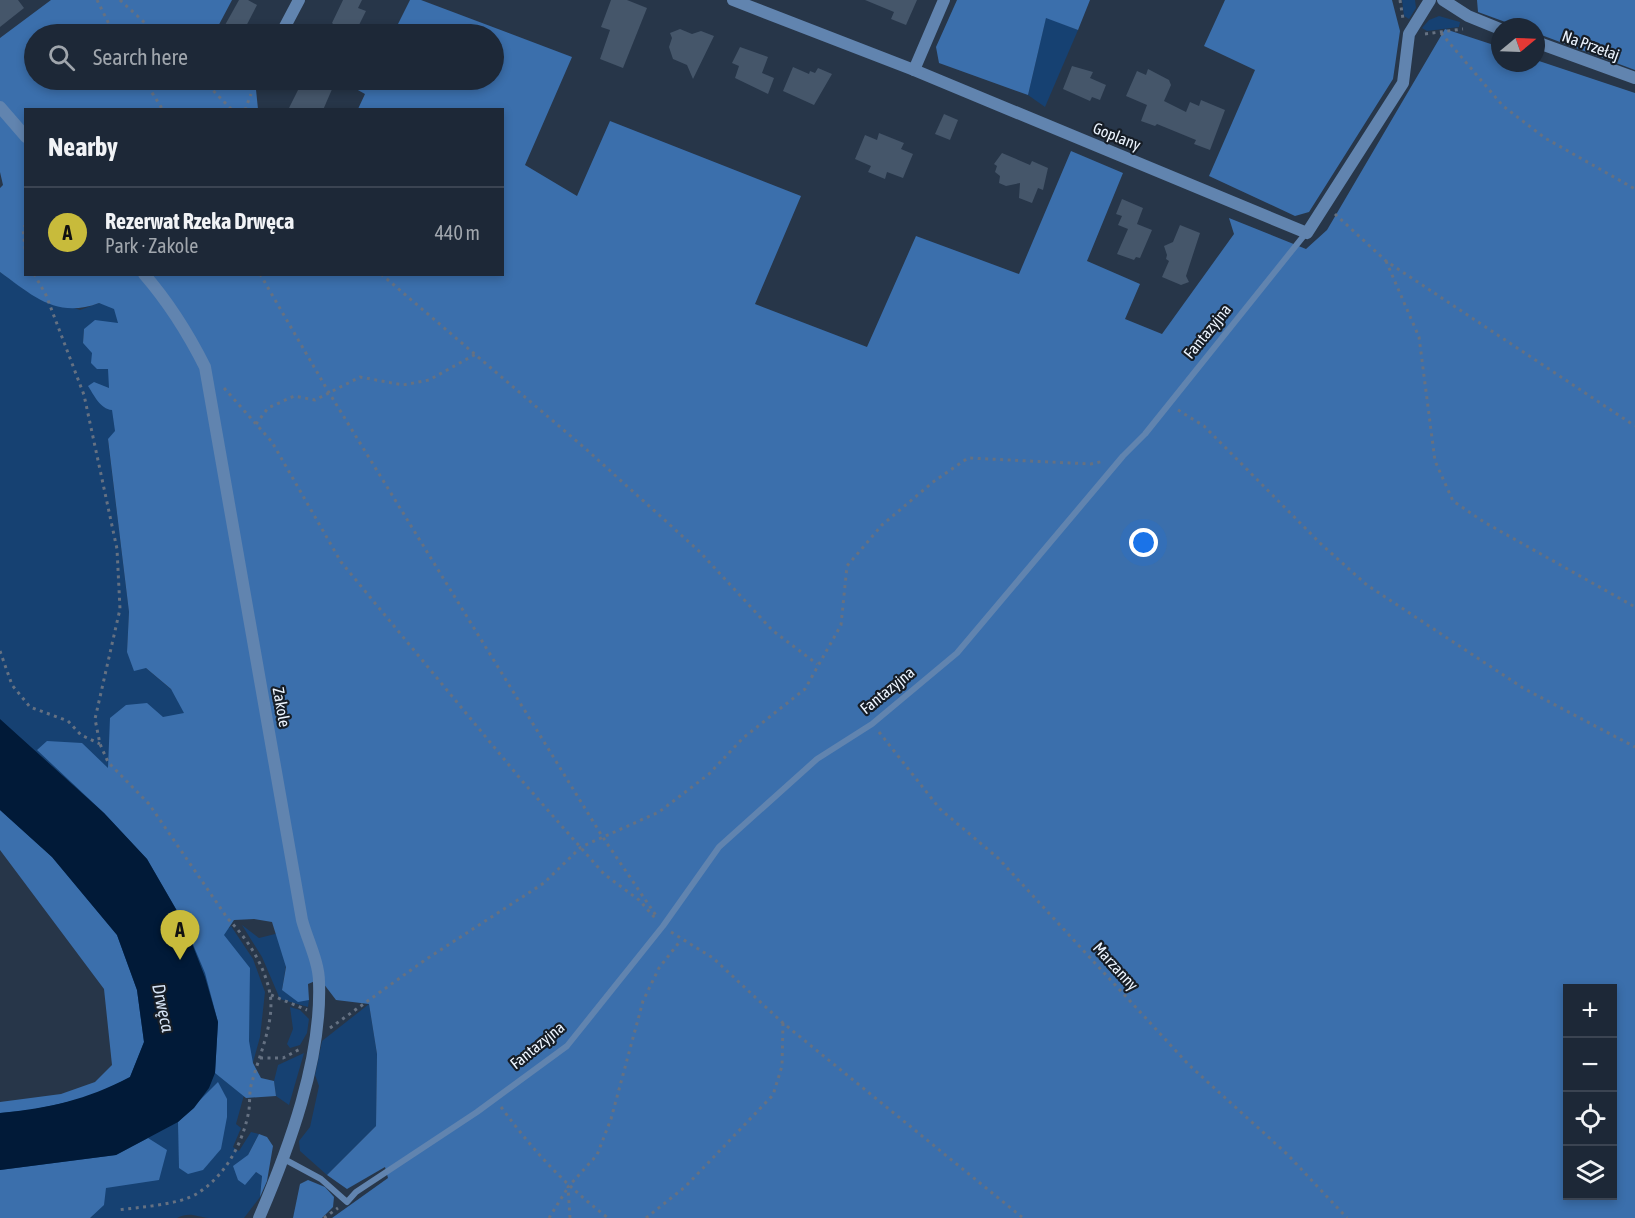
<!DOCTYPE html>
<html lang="en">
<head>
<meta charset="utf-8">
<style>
  body { margin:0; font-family:"Asap Condensed",sans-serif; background:#2a3442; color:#f1f3f6 }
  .controls { position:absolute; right:18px; bottom:18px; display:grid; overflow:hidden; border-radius:0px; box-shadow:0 3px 9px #0003 }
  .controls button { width:54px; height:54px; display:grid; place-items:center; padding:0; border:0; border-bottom:2px solid #3b4452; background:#1d2837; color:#f1f3f6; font:30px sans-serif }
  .compass { position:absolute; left:1491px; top:18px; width:54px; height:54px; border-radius:50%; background:#1d2837; box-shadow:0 3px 9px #0003; rotate:71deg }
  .you { position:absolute; left:1144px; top:543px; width:21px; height:21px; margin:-15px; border:4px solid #fff; border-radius:50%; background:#1a73e8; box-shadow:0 0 0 9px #1a73e833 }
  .badge { display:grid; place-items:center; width:39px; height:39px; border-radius:50%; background:#c8bb3b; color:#111; font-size:20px; font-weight:700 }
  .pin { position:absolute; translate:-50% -50px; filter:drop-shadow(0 2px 3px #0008) }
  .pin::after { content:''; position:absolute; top:32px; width:21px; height:18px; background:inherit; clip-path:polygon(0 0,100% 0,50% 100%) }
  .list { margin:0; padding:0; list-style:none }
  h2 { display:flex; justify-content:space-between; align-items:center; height:78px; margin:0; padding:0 24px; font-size:26px }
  h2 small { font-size:20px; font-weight:400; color:#a0a6ad }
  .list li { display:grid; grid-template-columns:39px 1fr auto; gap:18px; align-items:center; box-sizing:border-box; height:90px; padding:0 24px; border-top:2px solid #3b4452 }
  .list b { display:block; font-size:22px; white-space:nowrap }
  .list p { margin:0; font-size:20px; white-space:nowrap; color:#a0a6ad }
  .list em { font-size:20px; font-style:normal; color:#a0a6ad }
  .icon { flex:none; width:33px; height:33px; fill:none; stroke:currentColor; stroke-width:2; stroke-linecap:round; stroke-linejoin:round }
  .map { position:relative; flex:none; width:1635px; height:1218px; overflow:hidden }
  .search { position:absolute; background:#1d2837; box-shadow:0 3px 9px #0003; left:24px; top:24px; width:480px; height:66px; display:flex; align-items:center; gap:15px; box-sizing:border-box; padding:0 21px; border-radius:33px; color:#a0a6ad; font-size:22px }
  .panel { position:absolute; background:#1d2837; box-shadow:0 3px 9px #0003; left:24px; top:108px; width:480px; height:168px; border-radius:0px }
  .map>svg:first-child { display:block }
  .green { fill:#164172 }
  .forest { fill:#3b6fac; fill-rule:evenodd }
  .water { fill:#011a38 }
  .building { fill:#45566a }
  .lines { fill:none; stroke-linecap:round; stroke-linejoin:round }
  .path { stroke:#657182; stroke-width:3; stroke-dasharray:3 4.5; stroke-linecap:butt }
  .lane { stroke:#6184af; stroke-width:6 }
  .street { stroke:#6184af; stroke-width:12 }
  .labels { text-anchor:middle; stroke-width:4.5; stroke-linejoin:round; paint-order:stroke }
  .street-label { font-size:16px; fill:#edf5ff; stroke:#161d26 }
  .water-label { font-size:18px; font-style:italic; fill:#d6e4f6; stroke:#161d26 }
</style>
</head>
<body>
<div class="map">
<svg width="1635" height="1218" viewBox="0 0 1635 1218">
  <rect width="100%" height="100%" fill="#273649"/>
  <!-- green -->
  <g class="green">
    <path d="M1402,0H1415L1416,8L1409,19L1404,16Z"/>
    <path d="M1439,16L1460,22L1459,27L1427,31L1422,28L1429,20Z"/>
    <path d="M1046,17L1078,30L1045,107L1028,95Z"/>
    <path d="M0,272L28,292L80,310L99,303L130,312L132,325L84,329L83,343L115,369L137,411L108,440L129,612L127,652L186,702L198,718L108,769L82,744L229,928L231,926L253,959L265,992L260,1037L236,1124L241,1128L233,1147L239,1151L251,1132L259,1134L248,1155L256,1172L262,1176L260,1197L244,1218C233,1218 221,1218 209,1218C197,1217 190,1211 177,1218H90L93,1215L0,1207V1106L103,1088L141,1044L0,810Z"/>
    <path d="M242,925L259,938L283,932L289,946L282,990L309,1000L308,1007L280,999L262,957Z"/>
    <path d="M369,1004L377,1054L376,1126L327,1175L300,1151L299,1141L310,1127L319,1086L315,1075L322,1041Z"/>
    <path d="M290,1007L300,1010L309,1019L307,1033L300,1045L290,1048L287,1044L293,1029Z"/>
    <path d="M304,1053L289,1105L276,1096L274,1081L278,1065Z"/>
  </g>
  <!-- forest -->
  <g class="forest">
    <path d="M51,0H232L214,34H34V80H255L258,109L26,110V274H502V110L358,109L365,94L340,80H494V34H393L410,0H421L572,57L525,165L577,196L610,121L801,196L755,304L867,347L916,236L1019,274L1071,151L1123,173L1087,261L1140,284L1125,319L1162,334L1234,234L1229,218L1306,249L1327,230L1445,29L1500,47V63H1536V60L1635,93V1218H332L388,1178L385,1167L347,1189L327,1175L376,1126L377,1054L369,1004L336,1000L320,979L308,984L309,1000L298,1002L282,990L286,967L272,922L254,919L234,920L224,935L250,968L249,1041L253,1063L261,1078L274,1081L276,1096L246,1098L215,1073L218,1022L205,973L184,923L147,859L104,813L37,750L47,741L82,743L108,768L110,718L126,705L147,703L163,717L184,713L171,689L146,668L134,671L127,652L129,612L108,439L115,431L112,410C100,409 94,395 88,386L94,382L109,388L108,369H97L91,363L92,353L83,343L84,329L95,320L118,323L114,309L99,303C57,319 33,296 0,272V188L3,185L0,172V38ZM1568,988H1612V1196H1568Z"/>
    <path d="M957,0H1090L1078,30L1046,18L1028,95L939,63L936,47Z"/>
    <path d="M1225,0H1392L1400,31L1393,79L1309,212L1295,216L1209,176L1255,70L1204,46Z"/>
    <path d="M1477,0H1635V70L1536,33V27H1519L1478,12Z"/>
    <path d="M0,810L52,857L117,935L137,990L144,1042L130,1077L91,1097L31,1110L0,1113V1102L61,1094L95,1082L112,1065L104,989L0,850Z"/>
    <path d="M218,1082L227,1099V1117L221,1149L203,1170L188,1174L179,1168L178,1122Z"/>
    <path d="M259,1134L267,1137L273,1146L267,1181L260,1197L262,1176L256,1172L245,1185L238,1180L233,1166L248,1155Z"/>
    <path d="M148,1138L167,1150L159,1180L106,1188L104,1205L90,1218H0V1170L116,1155Z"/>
    <path d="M308,1180L325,1187L334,1197L333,1207L322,1218H293L300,1184Z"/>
  </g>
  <!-- water -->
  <path class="water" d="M0,719L104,813L147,859L184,923L205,977L218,1022L215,1073L209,1088L194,1108L178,1122L116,1155L0,1170V1113C51,1108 85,1100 130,1077L144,1042L137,990L117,935L52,857L0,810Z"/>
  <!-- building -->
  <g class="building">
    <path d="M0,0H18L24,8L0,27Z"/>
    <path d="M239,0H248L257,5L242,34H220Z"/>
    <path d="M343,0H362L358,8L366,11L355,33L342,32L332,23Z"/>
    <path d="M611,0H627L647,8L623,68L600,59L610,30L601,27Z"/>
    <path d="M865,0H917L906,25L891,19L894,12Z"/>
    <path d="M680,29L692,34L701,31L714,36L693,79L687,65L673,59L669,47L672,38L670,33Z"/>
    <path d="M740,47L768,57L762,73L774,78L768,94L735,78L739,66L732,63Z"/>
    <path d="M1072,66L1093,72L1090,78L1106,85L1100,100L1092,97L1090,101L1063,89Z"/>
    <path d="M793,67L809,74L810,71L815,73L818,68L832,74L814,105L783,91Z"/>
    <path d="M1148,69L1169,80L1171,85L1164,101L1186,112L1190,102L1199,106L1201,100L1225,110L1210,150L1194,144L1196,140L1157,124L1155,126L1141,121L1147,105L1126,96L1137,71L1146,75Z"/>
    <path d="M303,80H336L323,110H288Z"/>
    <path d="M944,114L958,120L950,140L935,134Z"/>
    <path d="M879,133L904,143L901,149L913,154L903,178L887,172L885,179L868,172L871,166L855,159L865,135L877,140Z"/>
    <path d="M1002,153L1030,165L1032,161L1048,168L1043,190L1038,188L1032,203L1019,198L1020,183L1006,186L999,183L1000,176L995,172L997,166L994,164Z"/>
    <path d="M1122,199L1143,208L1137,224L1152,230L1140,258L1136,257L1134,260L1117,254L1128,229L1118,225L1122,216L1116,214Z"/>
    <path d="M1180,225L1200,233L1186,276L1189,282L1181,285L1162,277L1169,261L1166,259L1167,255L1164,246L1173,242Z"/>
  </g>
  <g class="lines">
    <!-- path -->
    <g class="path">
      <path d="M97,0L114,34"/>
      <path d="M120,0L157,34"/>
      <path d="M1400,0L1403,19"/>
      <path d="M1441,33L1503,106L1545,138L1635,189"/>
      <path d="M1425,34L1463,29"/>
      <path d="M144,80L163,110"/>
      <path d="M203,80L232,110"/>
      <path d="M245,110L251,94"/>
      <path d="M1335,214L1386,261L1635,426"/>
      <path d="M26,225L23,228L26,260"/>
      <path d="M1386,261L1419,337L1435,461L1453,501L1484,522L1635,607"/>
      <path d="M34,274L46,295L84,395L117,549L120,609L95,719L100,744L108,762L149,804L228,919C247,938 265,966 270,994C275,1021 259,1056 252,1082C249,1091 250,1101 249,1110C243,1143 226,1175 198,1193C180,1205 139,1207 118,1210"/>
      <path d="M260,274L328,391L602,836L657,917"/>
      <path d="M381,274L587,450L700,552L772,630L817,664"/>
      <path d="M224,388L272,442L341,562L523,782L604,874L639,900L655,918"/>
      <path d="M1178,410L1204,426L1322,545L1367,585L1523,688L1635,747"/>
      <path d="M256,424L268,408L294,396L315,400L360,377L403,385L429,380L476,354"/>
      <path d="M0,651L12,685L30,707L68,721L81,735L100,744"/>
      <path d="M879,732L940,809L998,858L1189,1065L1287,1154L1347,1218"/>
      <path d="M671,932L713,958L783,1023L1023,1218"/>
      <path d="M271,995L307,1010"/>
      <path d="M330,1028L425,960L544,883L581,847L659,812L709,774L743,738L805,689L841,625L847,566L882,525L933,482L968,458L1091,464L1104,461"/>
      <path d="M260,1058H283L300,1049"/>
      <path d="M501,1107C535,1153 563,1183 608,1218"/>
      <path d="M324,1218L338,1208"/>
      <path d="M549,1218L567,1189"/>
      <path d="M570,1218L568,1187L597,1155L611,1119L643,1001L659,968L681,940"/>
      <path d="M646,1218L685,1187L773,1095L782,1066L783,1023"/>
    </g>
    <!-- lane -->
    <path class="lane" d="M284,1159L321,1179L347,1202L356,1192L477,1112L567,1046L663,926L719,847L817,759L872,724L957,653L1123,456L1145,434L1306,233"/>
    <!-- street -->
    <g class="street">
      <path d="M733,0L914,70L1307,233L1403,83L1409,34L1430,0"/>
      <path d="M1443,0L1468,16L1500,29"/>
      <path d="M281,34L299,0"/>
      <path d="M1536,42L1635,78"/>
      <path d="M914,70L944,0"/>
      <path d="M256,84L258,80"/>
      <path d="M0,107L26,137"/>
      <path d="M144,274C170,304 188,333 205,367L302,920C307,939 319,962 319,982C322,1059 289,1148 259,1218"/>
    </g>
  </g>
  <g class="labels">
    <!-- street labels -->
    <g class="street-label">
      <text transform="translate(1591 45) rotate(20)" y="6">Na Przełaj</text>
      <text transform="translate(1117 136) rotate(22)" y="6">Goplany</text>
      <text transform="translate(1207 331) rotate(-51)" y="6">Fantazyjna</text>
      <text transform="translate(887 690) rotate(-39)" y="6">Fantazyjna</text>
      <text transform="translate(282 707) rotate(80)" y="6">Zakole</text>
      <text transform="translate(1116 966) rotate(48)" y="6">Marzanny</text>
      <text transform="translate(537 1045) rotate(-39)" y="6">Fantazyjna</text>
    </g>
    <!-- water labels -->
    <g class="water-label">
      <text transform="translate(163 1008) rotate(78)" y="6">Drwęca</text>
    </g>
  </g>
</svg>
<div class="controls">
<button>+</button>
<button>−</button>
<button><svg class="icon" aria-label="locate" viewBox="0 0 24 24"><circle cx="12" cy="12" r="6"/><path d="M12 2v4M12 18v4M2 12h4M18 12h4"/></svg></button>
<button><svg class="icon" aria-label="layers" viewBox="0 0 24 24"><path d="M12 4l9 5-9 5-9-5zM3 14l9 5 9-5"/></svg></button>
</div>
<svg class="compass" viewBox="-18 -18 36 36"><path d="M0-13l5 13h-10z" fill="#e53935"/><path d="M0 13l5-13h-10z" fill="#a0a6ad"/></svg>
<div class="you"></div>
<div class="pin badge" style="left:180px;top:960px">A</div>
<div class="search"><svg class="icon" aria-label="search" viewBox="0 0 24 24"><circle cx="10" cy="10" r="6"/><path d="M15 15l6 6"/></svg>Search here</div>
<section class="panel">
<h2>Nearby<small></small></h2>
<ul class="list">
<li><span class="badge">A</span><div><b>Rezerwat Rzeka Drwęca</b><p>Park · Zakole</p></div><em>440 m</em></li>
</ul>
</section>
</div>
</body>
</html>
